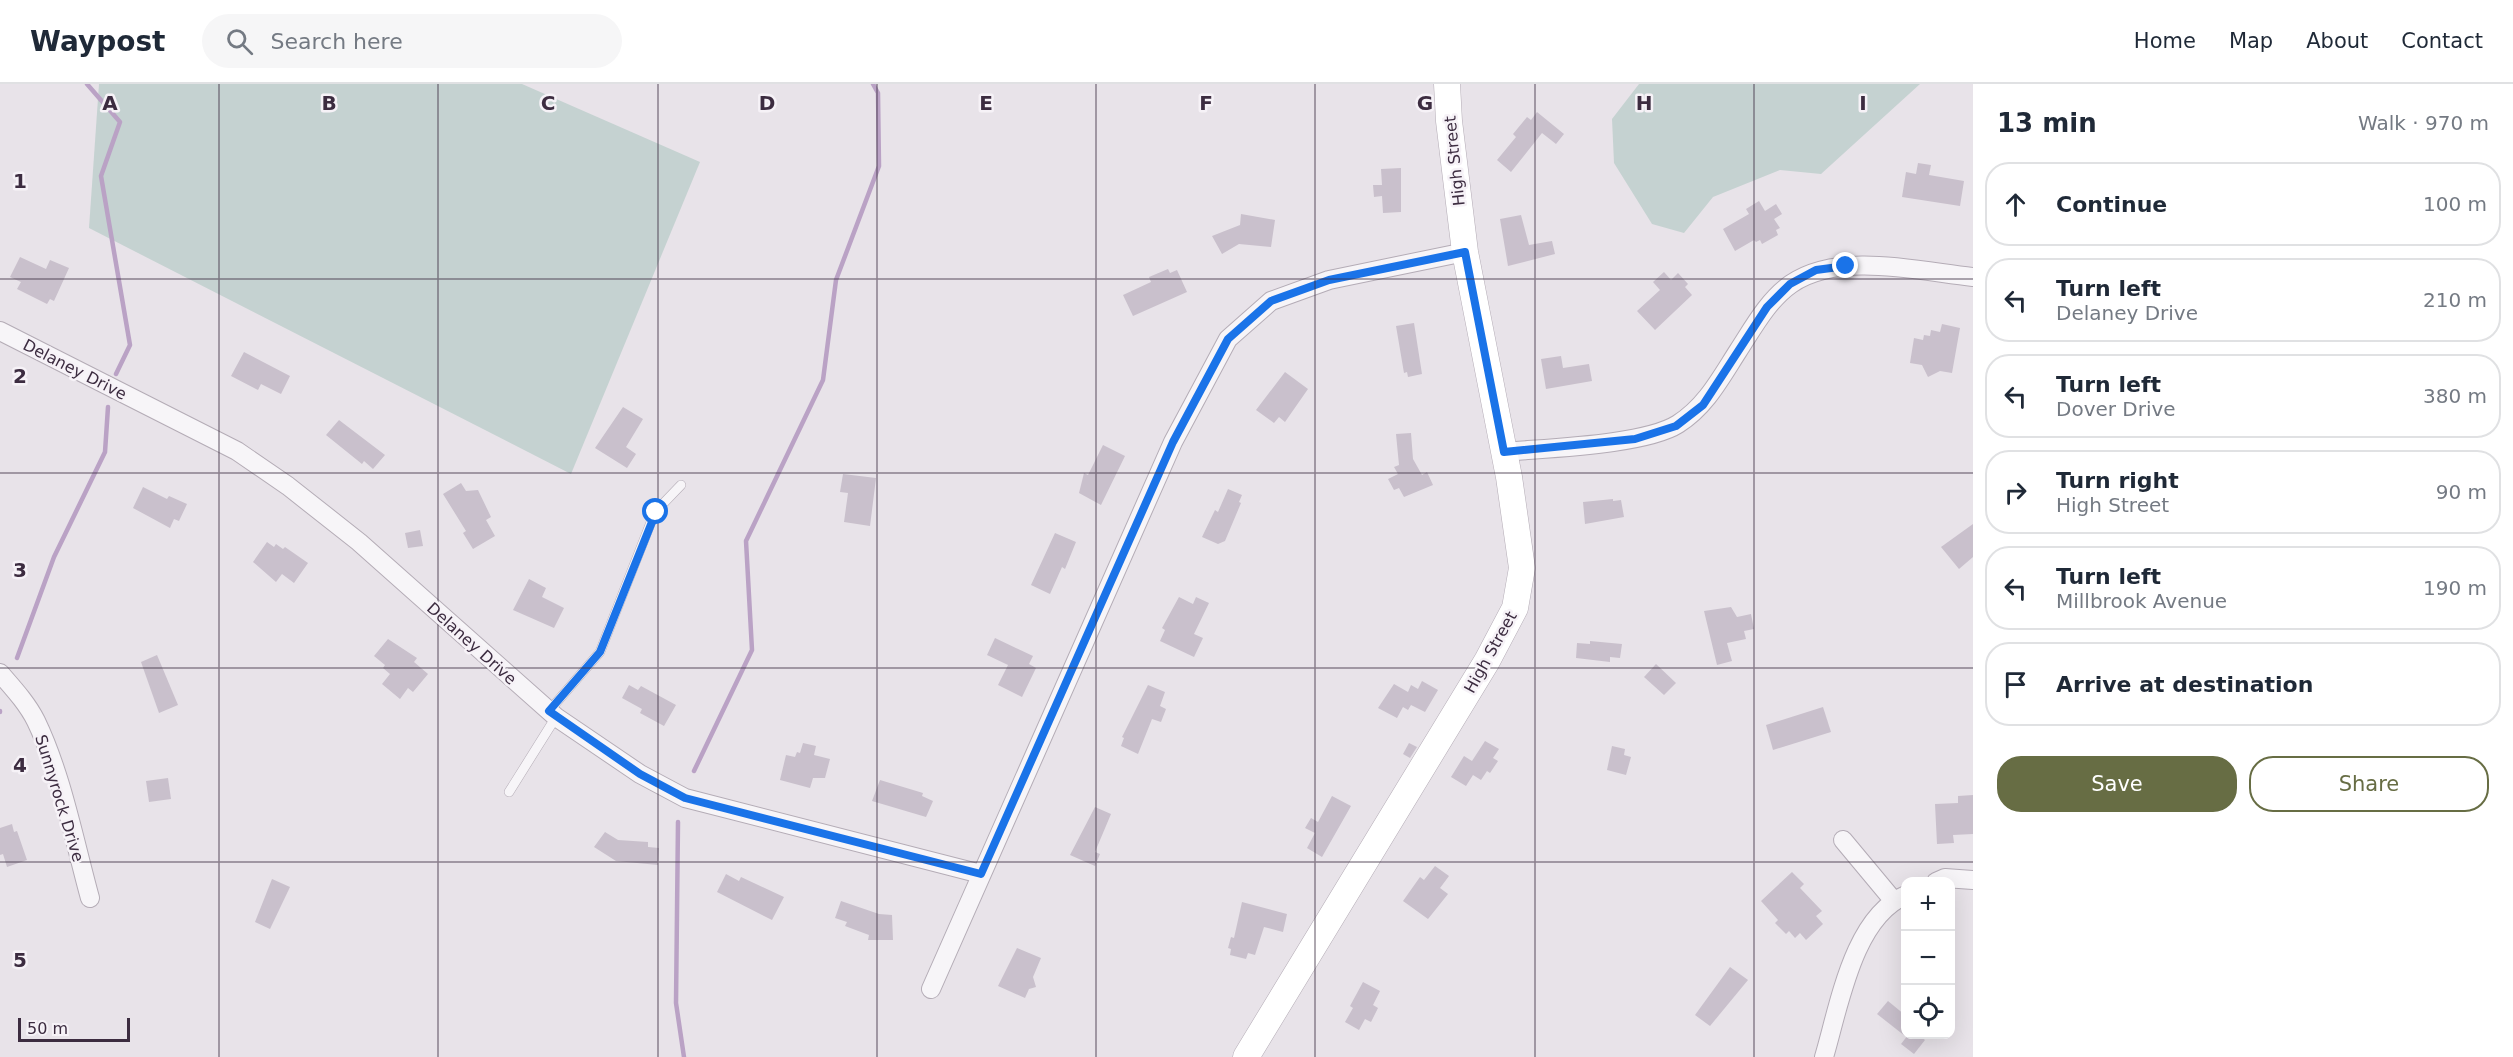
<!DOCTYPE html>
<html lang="en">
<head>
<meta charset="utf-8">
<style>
  body { margin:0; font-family:"DejaVu Sans",sans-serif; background:#f6f6f7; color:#1f2937 }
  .controls { position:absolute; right:18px; bottom:18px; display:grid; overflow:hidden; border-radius:12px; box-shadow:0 6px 24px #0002 }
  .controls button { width:54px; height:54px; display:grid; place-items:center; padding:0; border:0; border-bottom:2px solid #e0e1e3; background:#fff; color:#1f2937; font:30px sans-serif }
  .scale { position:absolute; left:18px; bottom:15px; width:112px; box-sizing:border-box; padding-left:6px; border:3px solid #3c2c40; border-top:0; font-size:16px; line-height:21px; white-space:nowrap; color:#3c2c40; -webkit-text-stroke:4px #f6f2f7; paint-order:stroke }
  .stop { position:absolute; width:18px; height:18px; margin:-14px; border:4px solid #1a73e8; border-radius:50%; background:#fff }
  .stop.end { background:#1a73e8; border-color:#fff; box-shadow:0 2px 6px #0008 }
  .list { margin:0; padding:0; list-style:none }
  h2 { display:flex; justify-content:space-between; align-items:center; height:78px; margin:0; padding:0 24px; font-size:26px }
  h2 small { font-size:20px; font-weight:400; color:#747a83 }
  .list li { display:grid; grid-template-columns:39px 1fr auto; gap:18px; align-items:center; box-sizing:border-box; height:84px; margin:0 12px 12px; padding:0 12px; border:2px solid #e0e1e3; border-radius:24px }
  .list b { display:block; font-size:22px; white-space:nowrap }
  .list p { margin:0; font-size:20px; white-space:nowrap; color:#747a83 }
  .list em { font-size:20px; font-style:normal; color:#747a83 }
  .actions { display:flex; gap:12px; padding:18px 24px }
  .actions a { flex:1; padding:14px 0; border:2px solid #676d44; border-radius:24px; text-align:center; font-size:21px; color:#676d44 }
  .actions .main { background:#676d44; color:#fff }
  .icon { flex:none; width:33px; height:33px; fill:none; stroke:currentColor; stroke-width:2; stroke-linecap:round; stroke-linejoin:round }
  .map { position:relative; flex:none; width:1973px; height:973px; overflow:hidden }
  header { display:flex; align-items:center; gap:36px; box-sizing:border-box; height:84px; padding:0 30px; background:#fff; border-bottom:2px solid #e0e1e3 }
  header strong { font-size:28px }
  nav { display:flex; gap:33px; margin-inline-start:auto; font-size:21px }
  .search { width:420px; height:54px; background:#f6f6f7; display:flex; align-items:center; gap:15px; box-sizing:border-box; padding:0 21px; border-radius:33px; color:#747a83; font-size:22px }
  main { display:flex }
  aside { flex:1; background:#fff }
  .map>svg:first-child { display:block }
  .green { fill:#c5d2d1 }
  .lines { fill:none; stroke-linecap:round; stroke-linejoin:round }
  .stream { stroke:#baa2c5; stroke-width:4.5 }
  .building { fill:#c9c0cc }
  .lane-casing { stroke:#b4acb6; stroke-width:10 }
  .street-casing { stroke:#b4acb6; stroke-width:20 }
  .secondary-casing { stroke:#b4acb6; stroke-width:27 }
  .lane { stroke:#f7f5f8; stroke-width:9 }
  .street { stroke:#f7f5f8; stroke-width:18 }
  .secondary { stroke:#fff; stroke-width:26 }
  .route { stroke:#1a73e8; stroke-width:8 }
  .grid { fill:none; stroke:#3c2c40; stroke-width:1.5; stroke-opacity:0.55 }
  .labels { text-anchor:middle; stroke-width:5; stroke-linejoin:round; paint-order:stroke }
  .street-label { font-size:16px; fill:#3c2c40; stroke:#f6f2f7 }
  .grid-label { font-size:20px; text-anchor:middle; font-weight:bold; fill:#3c2c40; stroke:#f6f2f7; stroke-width:5; stroke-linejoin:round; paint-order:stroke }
</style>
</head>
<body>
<header>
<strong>Waypost</strong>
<div class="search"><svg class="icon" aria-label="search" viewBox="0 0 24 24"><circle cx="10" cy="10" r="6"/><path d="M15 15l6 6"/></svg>Search here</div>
<nav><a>Home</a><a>Map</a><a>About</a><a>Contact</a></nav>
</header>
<main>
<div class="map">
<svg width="1973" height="973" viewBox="0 0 1973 973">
  <rect width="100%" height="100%" fill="#e8e3e9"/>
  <!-- green -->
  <g class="green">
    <path d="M99,0H522L700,78L571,390L89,144Z"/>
    <path d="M1639,0H1920L1821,90L1780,86L1713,113L1684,149L1652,140L1614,79L1612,35Z"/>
  </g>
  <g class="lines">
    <!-- stream -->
    <g class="stream">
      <path d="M87,0L120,38L101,92L130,261L116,290"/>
      <path d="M17,574L54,473L105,368L108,323"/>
      <path d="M0,628V627"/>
      <path d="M694,687L752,566L746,457L823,296L836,196L879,82L878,9L873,0"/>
      <path d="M678,738L676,919L684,973"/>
    </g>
  </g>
  <!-- building -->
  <g class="building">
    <path d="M1537,28L1564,50L1556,60L1542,49L1511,88L1497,76L1516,53L1513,50L1527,33L1531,36Z"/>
    <path d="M1918,79L1931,81L1929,91L1964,97L1960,122L1902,113L1906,88L1916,90Z"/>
    <path d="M1401,84V128L1383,129L1382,112L1374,113L1373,101H1382L1381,85Z"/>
    <path d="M1759,117L1765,127L1776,120L1782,130L1774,135L1780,144L1776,146L1778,151L1762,160L1760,156L1756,158L1754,156L1735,167L1723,145L1749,130L1746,125Z"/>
    <path d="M1241,130L1275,136L1271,163L1239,160L1222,170L1212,152L1240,141Z"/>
    <path d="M1521,131L1529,161L1552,157L1555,170L1508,182L1500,135Z"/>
    <path d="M20,173L46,185L50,176L69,184L54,217L50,215L47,220L17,205L21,198L10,193Z"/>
    <path d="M1168,185L1170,189L1177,186L1187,208L1133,232L1123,211L1151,198L1149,193Z"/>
    <path d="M1664,188L1671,196L1678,189L1688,200L1685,203L1692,211L1655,246L1637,227L1660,206L1653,198Z"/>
    <path d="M1414,239L1422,290L1408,293L1407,288L1404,289L1396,242Z"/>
    <path d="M1942,240L1960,244L1952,289L1940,287L1928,293L1922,281L1910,279L1914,254L1923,256L1924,251L1930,252L1931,246L1940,248Z"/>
    <path d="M244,268L290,292L281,310L261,300L258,306L231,292Z"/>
    <path d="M1561,272L1563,284L1589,280L1592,297L1546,305L1541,275Z"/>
    <path d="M1285,288L1308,305L1285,338L1279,333L1274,339L1256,326Z"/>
    <path d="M623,323L643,335L626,363L636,370L627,384L595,364Z"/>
    <path d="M339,336L385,371L373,385L364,377L362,380L326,351Z"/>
    <path d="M1411,349L1413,375L1422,391L1427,388L1433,401L1404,413L1399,404L1394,406L1388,395L1398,390L1394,383L1399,381L1396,350Z"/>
    <path d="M1103,361L1125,372L1101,421L1079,409L1084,389L1088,391Z"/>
    <path d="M843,390L876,394L870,442L844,438L848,409L840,408Z"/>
    <path d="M461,399L466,407L478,406L491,433L486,436L495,452L473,465L463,449L466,447L443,410Z"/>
    <path d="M143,403L167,415L169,412L187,420L179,437L174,435L170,444L133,424Z"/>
    <path d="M1228,405L1242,411L1239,418L1241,419L1225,457L1218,460L1202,453L1215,426L1218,428Z"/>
    <path d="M1613,415V417L1621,416L1624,433L1585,440L1583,418Z"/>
    <path d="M1973,440V473L1959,485L1941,463Z"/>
    <path d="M420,446L423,462L408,464L405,449Z"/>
    <path d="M1055,449L1076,458L1065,485L1062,483L1050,510L1031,501Z"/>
    <path d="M267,458L274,463L276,460L283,465L285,463L308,479L294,499L282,490L276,498L253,478Z"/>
    <path d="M529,495L546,504L542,513L564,524L554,544L513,526Z"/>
    <path d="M1179,513L1193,520L1196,513L1209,519L1194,550L1203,554L1194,573L1160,557L1165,546L1162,544Z"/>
    <path d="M1731,523L1737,533L1751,530L1754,545L1744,547L1746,555L1727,559L1732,577L1717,581L1704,527Z"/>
    <path d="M995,554L1033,572L1029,580L1036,584L1022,613L998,601L1008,581L987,571Z"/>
    <path d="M388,555L417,574L414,578L428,590L413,608L408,604L400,615L382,600L390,590L383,584L385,581L374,572Z"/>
    <path d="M1590,557L1622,560L1620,574L1610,573V578L1576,574L1577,559L1590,560Z"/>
    <path d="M157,571L178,621L159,629L141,578Z"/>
    <path d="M1656,580L1676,599L1664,611L1644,593Z"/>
    <path d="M1422,597L1438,606L1425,628L1411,621L1408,626L1403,623L1397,634L1378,624L1394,600L1408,608L1411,601L1418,605Z"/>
    <path d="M629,601L638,606L641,602L676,621L664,642L640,629L642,625L622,614Z"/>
    <path d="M1148,601L1165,608L1160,622L1166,625L1161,638L1152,635L1138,670L1121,662L1124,654L1122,653Z"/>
    <path d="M1823,623L1831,648L1773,666L1766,641Z"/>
    <path d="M1485,657L1499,665L1493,674L1498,677L1490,689L1487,687L1481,696L1473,691L1466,702L1451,693L1464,672L1472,677Z"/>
    <path d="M803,659L816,662L814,671L830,675L825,694H813L810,704L780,696L786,671L795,673L797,668L800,669Z"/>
    <path d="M1409,659L1417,663L1410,674L1403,670Z"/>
    <path d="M1612,662L1625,665L1624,671L1631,673L1626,691L1607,686Z"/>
    <path d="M168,694L171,715L149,718L146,697Z"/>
    <path d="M880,696L923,709L922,712L933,717L926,733L872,717Z"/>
    <path d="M1973,711V750L1953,751L1954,759L1937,760L1935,720L1958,719V712Z"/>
    <path d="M1332,712L1351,722L1322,773L1307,764L1315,749L1305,744L1311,734L1318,738Z"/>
    <path d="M1095,723L1111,730L1095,768L1100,770L1095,782L1070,771Z"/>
    <path d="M12,740L14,748L17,747L27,776L7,783L3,770L0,771V744Z"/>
    <path d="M605,748L618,756L648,758V763L659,764L658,781L616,777L594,763Z"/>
    <path d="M1435,782L1449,792L1440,804L1448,810L1428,835L1403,817L1420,793L1424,796Z"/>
    <path d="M1792,788L1804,800L1800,804L1822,827L1816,832L1823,840L1806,856L1800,849L1795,854L1789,847L1786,850L1775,839L1778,836L1761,817Z"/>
    <path d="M726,790L739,797L741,793L784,813L772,836L717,808Z"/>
    <path d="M272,795L290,803L270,845L255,838Z"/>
    <path d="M841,817L879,830L892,831L893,856H868L869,851L845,842L847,838L835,834Z"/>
    <path d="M1242,818L1287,830L1283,848L1264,843L1255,871L1248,869L1246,875L1230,871L1231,865L1228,864L1231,853L1234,854Z"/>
    <path d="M1017,864L1041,874L1033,893L1036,903L1029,905L1025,914L998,902Z"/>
    <path d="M1730,883L1748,896L1710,942L1695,931Z"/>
    <path d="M1363,898L1380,907L1373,921L1378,924L1371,938L1365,935L1359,946L1345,938L1353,924L1350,922Z"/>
    <path d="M1888,917L1905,931V952L1877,930Z"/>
    <path d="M1908,951H1918L1925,956L1914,970L1901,960Z"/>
  </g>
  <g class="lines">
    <!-- lane casing -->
    <g class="lane-casing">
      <g id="lane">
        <path d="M549,627L600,568L655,428L681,401"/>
        <path d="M509,708L556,633"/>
      </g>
    </g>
    <!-- street casing -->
    <g class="street-casing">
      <g id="street">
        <path d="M0,247L237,367L288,402L359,458L556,633L640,690L685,714L981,790"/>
        <path d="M1504,368C1547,364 1645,361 1678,340C1706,322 1720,295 1738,267C1753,244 1768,216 1791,200C1839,167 1918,187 1973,193"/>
        <path d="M0,589C13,604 27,619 36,637C62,691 74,756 90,814"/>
        <path d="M1843,756L1893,816"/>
        <path d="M1936,798L1945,794L1973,796"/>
        <path d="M931,905L1173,358L1228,255L1271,217L1329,196L1465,168"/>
        <path d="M1824,973C1839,923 1853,833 1906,811"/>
      </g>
    </g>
    <!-- secondary casing -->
    <g class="secondary-casing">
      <path id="secondary" d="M1246,973L1487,577L1515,524L1522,484L1509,393L1465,168L1449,37L1447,0"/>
    </g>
    <!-- lane -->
    <use href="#lane" class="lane"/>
    <!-- street -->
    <use href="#street" class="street"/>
    <!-- secondary -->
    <use href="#secondary" class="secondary"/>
  </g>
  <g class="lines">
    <!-- route -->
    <path class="route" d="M656,428L600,568L549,627L640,690L685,714L981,790L1173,358L1228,255L1271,217L1329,196L1465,168L1504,368L1635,355L1676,342L1703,321L1767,223L1790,200L1816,186L1846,182"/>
  </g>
  <!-- grid -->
  <path class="grid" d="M219,0V973M438,0V973M658,0V973M877,0V973M1096,0V973M1315,0V973M1535,0V973M1754,0V973M0,195H1973M0,389H1973M0,584H1973M0,778H1973"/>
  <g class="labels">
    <!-- street labels -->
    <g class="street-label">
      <text transform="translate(1454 77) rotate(-96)" y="6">High Street</text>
      <text transform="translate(75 285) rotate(27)" y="6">Delaney Drive</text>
      <text transform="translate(472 559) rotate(42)" y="6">Delaney Drive</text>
      <text transform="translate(1490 568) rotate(-61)" y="6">High Street</text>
      <text transform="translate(60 714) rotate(73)" y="6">Sunnyrock Drive</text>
    </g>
  </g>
  <g class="grid-label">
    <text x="110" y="26">A</text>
    <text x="329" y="26">B</text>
    <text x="548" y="26">C</text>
    <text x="767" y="26">D</text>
    <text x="986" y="26">E</text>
    <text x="1206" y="26">F</text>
    <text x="1425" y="26">G</text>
    <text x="1644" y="26">H</text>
    <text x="1863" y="26">I</text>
    <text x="20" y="104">1</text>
    <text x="20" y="299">2</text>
    <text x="20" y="493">3</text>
    <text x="20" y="688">4</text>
    <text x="20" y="883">5</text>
  </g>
</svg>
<div class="controls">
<button>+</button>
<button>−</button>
<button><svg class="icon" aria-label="locate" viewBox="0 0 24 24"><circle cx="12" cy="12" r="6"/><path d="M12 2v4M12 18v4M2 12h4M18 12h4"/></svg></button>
</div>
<div class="scale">50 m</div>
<div class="stop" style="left:656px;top:428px"></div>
<div class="stop end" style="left:1846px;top:182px"></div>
</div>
<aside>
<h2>13 min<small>Walk · 970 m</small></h2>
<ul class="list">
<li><svg class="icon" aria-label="ahead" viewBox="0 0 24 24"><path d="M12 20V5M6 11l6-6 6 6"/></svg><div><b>Continue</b></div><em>100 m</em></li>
<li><svg class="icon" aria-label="left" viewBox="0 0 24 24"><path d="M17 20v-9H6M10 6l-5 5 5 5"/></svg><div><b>Turn left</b><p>Delaney Drive</p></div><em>210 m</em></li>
<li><svg class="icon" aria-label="left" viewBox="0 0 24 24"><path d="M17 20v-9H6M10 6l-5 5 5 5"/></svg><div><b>Turn left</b><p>Dover Drive</p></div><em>380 m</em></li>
<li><svg class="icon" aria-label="right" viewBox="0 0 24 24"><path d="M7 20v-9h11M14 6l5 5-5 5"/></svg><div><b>Turn right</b><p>High Street</p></div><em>90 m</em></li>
<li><svg class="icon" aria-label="left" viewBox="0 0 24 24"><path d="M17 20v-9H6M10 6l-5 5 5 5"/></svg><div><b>Turn left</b><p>Millbrook Avenue</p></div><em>190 m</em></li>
<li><svg class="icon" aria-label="arrive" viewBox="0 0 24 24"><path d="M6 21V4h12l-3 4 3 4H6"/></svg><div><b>Arrive at destination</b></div></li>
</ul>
<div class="actions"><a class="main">Save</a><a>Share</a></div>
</aside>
</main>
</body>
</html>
